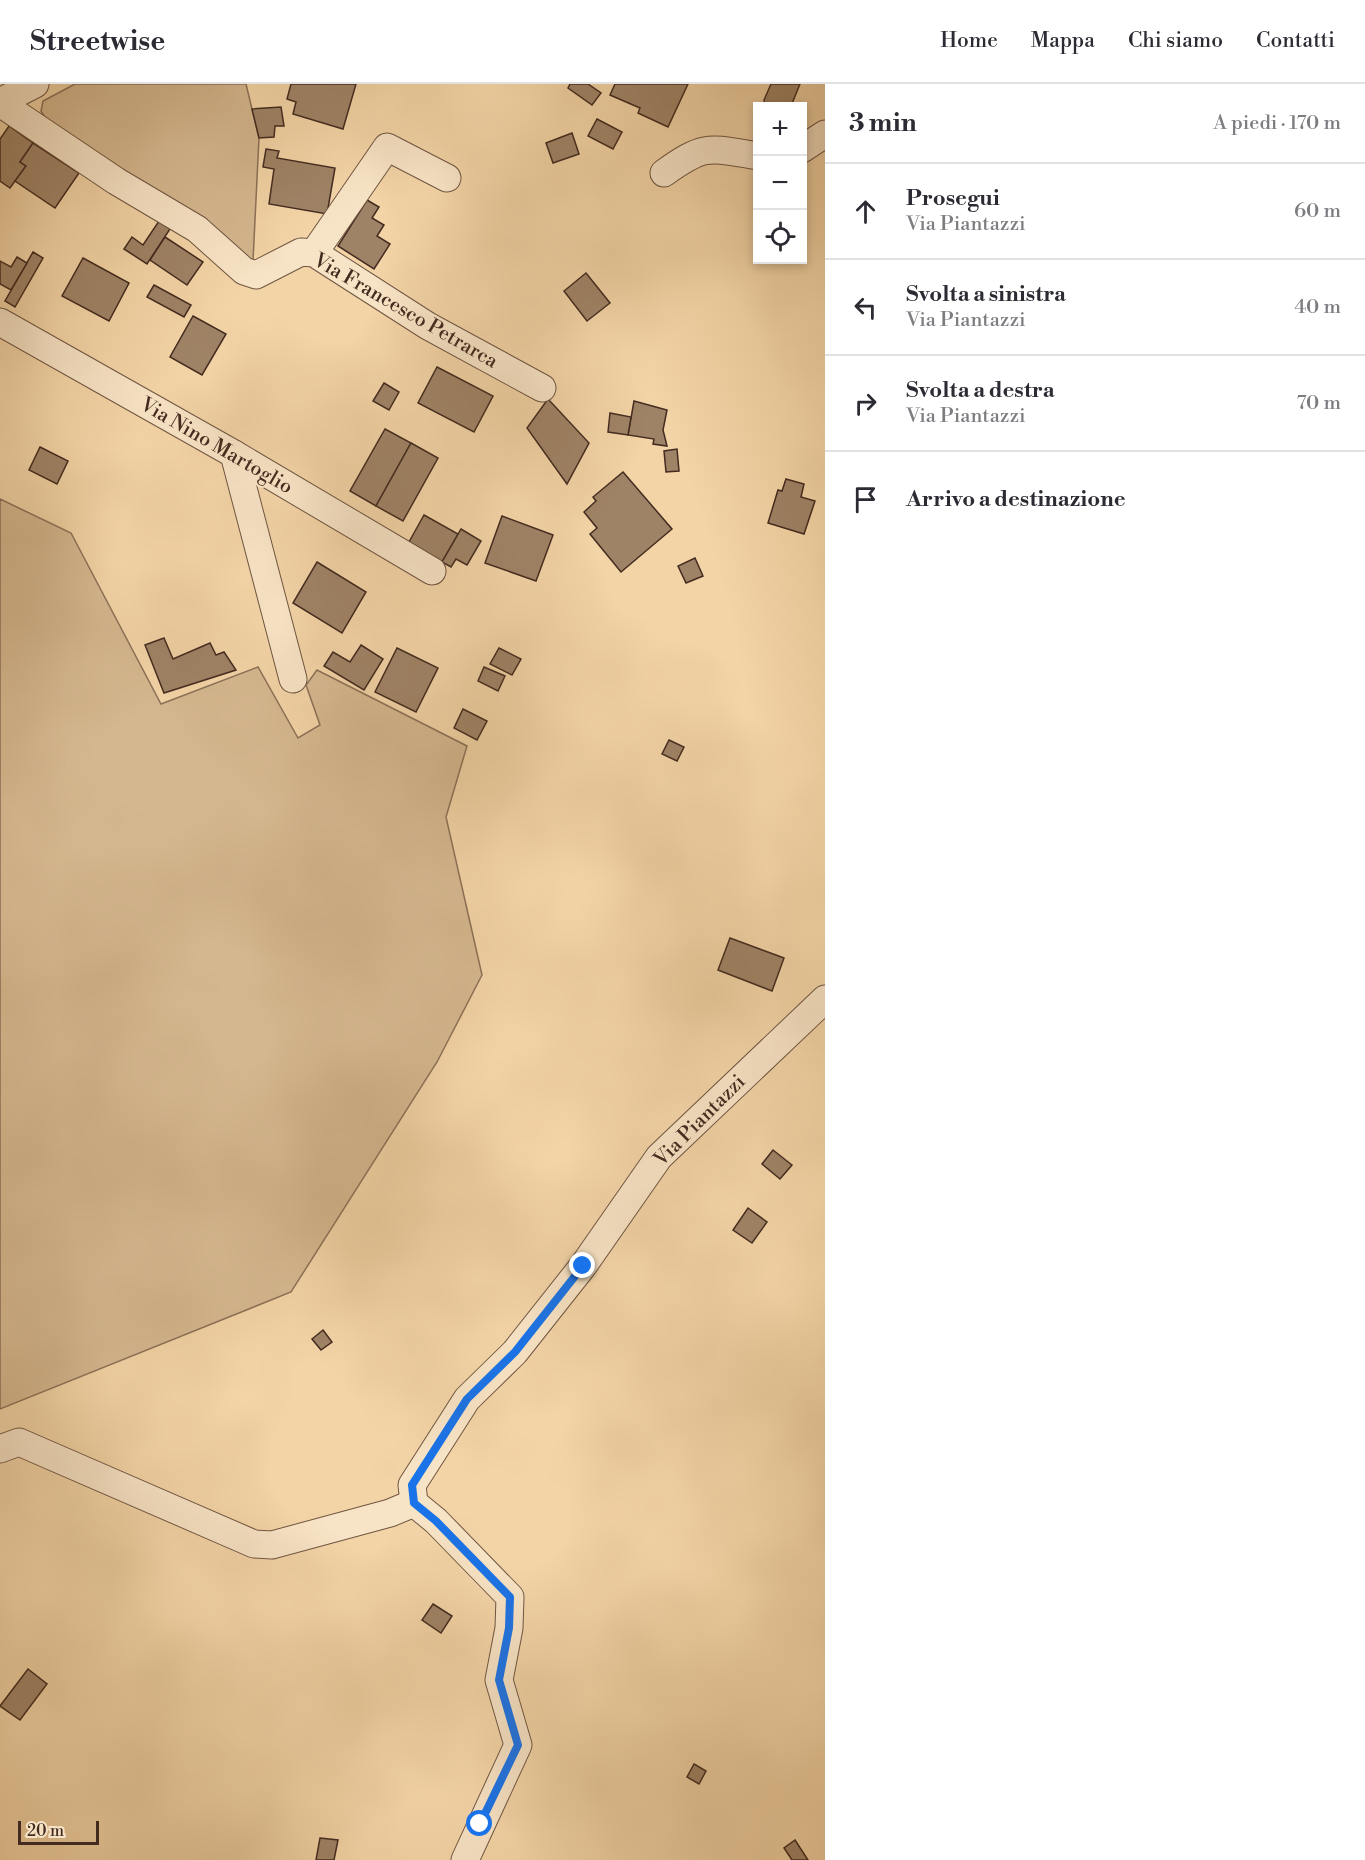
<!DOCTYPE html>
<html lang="it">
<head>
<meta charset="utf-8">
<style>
  body { margin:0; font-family:"Libre Bodoni",serif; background:#f7f7f7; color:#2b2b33 }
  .controls { position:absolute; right:18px; top:18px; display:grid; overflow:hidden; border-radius:0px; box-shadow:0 3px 9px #0003 }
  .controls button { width:54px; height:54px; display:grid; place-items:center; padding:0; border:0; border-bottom:2px solid #e1e1e2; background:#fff; color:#2b2b33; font:30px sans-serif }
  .scale { position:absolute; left:18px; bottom:15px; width:81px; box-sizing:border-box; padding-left:6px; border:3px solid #432b20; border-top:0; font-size:16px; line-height:21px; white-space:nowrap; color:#432b20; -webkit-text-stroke:4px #f7e3c5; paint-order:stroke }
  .stop { position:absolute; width:18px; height:18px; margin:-14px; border:4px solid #1a73e8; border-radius:50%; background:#fff }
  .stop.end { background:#1a73e8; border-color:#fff; box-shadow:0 2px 6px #0008 }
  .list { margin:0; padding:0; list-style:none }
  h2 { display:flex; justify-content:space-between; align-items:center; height:78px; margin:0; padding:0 24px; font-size:26px }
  h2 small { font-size:20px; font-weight:400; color:#7c7c81 }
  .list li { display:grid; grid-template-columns:39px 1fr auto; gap:18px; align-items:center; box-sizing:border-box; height:96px; padding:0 24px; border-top:2px solid #e1e1e2 }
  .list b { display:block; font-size:22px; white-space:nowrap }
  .list p { margin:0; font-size:20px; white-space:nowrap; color:#7c7c81 }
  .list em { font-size:20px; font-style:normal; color:#7c7c81 }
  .icon { flex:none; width:33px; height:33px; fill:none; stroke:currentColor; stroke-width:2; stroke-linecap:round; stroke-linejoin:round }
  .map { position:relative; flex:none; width:825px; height:1776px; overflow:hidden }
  header { display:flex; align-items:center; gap:36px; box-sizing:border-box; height:84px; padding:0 30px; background:#fff; border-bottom:2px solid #e1e1e2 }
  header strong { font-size:28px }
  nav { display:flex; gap:33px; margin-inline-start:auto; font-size:21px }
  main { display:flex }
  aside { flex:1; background:#fff }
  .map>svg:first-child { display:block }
  .green { fill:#d5b78f; stroke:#8c7158; stroke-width:1.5 }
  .building { fill:#9f8366; stroke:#432b20; stroke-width:1.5 }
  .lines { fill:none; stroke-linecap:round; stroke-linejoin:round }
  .minor-casing { stroke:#6f5542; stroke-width:29 }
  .minor { stroke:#f7e3c5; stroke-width:27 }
  .route { stroke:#1a73e8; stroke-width:8 }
  .labels { text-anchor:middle; stroke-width:4.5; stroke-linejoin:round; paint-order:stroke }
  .street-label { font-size:20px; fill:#432b20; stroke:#f7e3c5 }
</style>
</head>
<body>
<header>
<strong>Streetwise</strong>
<nav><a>Home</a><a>Mappa</a><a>Chi siamo</a><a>Contatti</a></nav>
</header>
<main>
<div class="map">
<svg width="825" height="1776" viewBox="0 0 825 1776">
  <rect width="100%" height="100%" fill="#f3d4a6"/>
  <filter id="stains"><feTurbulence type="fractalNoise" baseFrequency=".00333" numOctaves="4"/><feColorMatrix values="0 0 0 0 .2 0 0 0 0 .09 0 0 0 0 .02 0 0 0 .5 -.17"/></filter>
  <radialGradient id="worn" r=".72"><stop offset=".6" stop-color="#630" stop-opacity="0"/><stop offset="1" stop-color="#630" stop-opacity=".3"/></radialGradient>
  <!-- green -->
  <g class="green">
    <path d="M75,0H246L259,54L253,177L50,42L41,27L43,17Z"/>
    <path d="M0,415L71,449L161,620L258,583L298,654L320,641L306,601L317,586L467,662L446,733L482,891L437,978L291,1208L0,1325Z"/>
  </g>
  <!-- building -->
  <g class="building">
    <path d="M291,0H356L343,45L293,30L296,18L287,15Z"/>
    <path d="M570,0H588L601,9L592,21L568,4Z"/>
    <path d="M615,0H688L668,43L638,29L640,24L610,11Z"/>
    <path d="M771,0H800L791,22H765L764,16Z"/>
    <path d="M281,23L284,42H275L274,53L259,54L252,25Z"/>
    <path d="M597,35L622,48L613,65L588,52Z"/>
    <path d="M9,42L33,59L20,78L26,82L10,104L0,97V55Z"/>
    <path d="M572,49L579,70L553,79L546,59Z"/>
    <path d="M33,59L79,89L55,124L15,97L26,82L20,78Z"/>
    <path d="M266,65L279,67L277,74L335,84L327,130L269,120L274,85L263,83Z"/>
    <path d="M367,116L379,123L372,134L384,141L377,152L390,160L374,185L338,162Z"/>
    <path d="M159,137L170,145L147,180L124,165L132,153L143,161Z"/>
    <path d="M165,153L203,178L187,201L150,176Z"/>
    <path d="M33,168L43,174L15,223L5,217Z"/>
    <path d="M17,173L27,179L11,206L0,200V177L11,183Z"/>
    <path d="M83,174L129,199L109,237L62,212Z"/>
    <path d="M586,189L610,219L587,237L564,207Z"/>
    <path d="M154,201L191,221L184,233L147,213Z"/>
    <path d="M193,232L226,250L202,291L170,273Z"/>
    <path d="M437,283L493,312L474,348L418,319Z"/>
    <path d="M384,299L399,308L389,326L373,317Z"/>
    <path d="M548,315L589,359L567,400L527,344Z"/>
    <path d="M634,317L667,326L663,346L667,362L653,360L654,355L628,351Z"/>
    <path d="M610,329L631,333L628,351L608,348Z"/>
    <path d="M385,345L411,359L376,422L350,407Z"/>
    <path d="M411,359L438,374L403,437L376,422Z"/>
    <path d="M40,363L68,377L57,400L29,386Z"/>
    <path d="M677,365L679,387L666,388L664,367Z"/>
    <path d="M623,388L672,445L621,488L590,450L597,444L584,428L596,417L593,413Z"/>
    <path d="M786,395L804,400L801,413L815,417L804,450L768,439L778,406L782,407Z"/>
    <path d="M424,431L458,450L442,478L409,458Z"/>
    <path d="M502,432L553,451L536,497L485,479Z"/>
    <path d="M461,445L481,457L467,481L456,475L451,483L442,478Z"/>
    <path d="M695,474L703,492L686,499L678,482Z"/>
    <path d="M317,478L366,508L342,549L293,519Z"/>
    <path d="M164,554L173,575L210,559L216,571L224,568L236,586L164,609L145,561Z"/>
    <path d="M361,561L383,575L364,606L324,582L333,568L350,578Z"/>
    <path d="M397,564L438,584L416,628L375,608Z"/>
    <path d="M499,564L521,575L512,591L490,580Z"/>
    <path d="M484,583L505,592L498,607L478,597Z"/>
    <path d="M463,625L487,637L477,656L454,644Z"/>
    <path d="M669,656L684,663L677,677L662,670Z"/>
    <path d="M730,854L784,874L772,907L718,886Z"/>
    <path d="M773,1066L792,1081L780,1095L762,1080Z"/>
    <path d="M748,1124L767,1138L752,1159L733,1146Z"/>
    <path d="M323,1246L332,1258L321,1266L312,1255Z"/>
    <path d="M433,1520L452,1532L441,1549L422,1536Z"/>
    <path d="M28,1585L47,1600L20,1636L0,1622Z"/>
    <path d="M694,1680L706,1687L699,1700L687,1693Z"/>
    <path d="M320,1754L338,1756L334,1776H316Z"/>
    <path d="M795,1756L808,1776H792L784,1764Z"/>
  </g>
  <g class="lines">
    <!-- minor casing -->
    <g class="minor-casing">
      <g id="minor">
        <path d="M0,18L35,0"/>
        <path d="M0,19L116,97L197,145L244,187L256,191L301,168L314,169L428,242L542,304"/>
        <path d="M802,65L825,50"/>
        <path d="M664,89C706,59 709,64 758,72"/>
        <path d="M314,169L387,63L447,94"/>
        <path d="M0,238L234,370L432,487"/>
        <path d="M234,370L293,595"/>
        <path d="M0,1365L19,1358L254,1460L272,1461L390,1429L414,1419"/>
        <path d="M465,1776L518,1661L499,1596L509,1544L510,1513L436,1437L414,1419L412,1401L467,1315L515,1268L583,1182L659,1073L825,915"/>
      </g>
    </g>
    <!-- minor -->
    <use href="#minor" class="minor"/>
  </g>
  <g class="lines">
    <!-- route -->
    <path class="route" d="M480,1740L518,1661L499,1596L509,1544L510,1513L436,1437L414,1419L412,1401L467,1315L515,1268L583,1182"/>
  </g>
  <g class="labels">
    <!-- street labels -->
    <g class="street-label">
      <text transform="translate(406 226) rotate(30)" y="7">Via Francesco Petrarca</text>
      <text transform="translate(217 361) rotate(30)" y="7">Via Nino Martoglio</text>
      <text transform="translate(699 1036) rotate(-45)" y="7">Via Piantazzi</text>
    </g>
  </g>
  <rect width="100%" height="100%" filter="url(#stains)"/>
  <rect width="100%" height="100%" fill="url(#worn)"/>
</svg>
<div class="controls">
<button>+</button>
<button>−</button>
<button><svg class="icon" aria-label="locate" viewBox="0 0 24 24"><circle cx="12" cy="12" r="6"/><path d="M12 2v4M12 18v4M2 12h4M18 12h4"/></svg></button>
</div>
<div class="scale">20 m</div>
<div class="stop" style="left:480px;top:1740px"></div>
<div class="stop end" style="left:583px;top:1182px"></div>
</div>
<aside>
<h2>3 min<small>A piedi · 170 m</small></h2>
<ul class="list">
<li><svg class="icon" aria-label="ahead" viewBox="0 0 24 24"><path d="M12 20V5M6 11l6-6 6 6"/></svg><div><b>Prosegui</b><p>Via Piantazzi</p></div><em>60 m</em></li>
<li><svg class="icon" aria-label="left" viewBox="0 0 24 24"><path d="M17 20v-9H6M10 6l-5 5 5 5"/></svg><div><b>Svolta a sinistra</b><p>Via Piantazzi</p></div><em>40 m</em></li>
<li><svg class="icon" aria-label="right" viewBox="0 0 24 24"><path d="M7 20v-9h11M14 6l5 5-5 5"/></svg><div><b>Svolta a destra</b><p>Via Piantazzi</p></div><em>70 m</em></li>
<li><svg class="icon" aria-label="arrive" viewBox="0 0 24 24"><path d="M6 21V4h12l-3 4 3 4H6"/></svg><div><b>Arrivo a destinazione</b></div></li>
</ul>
</aside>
</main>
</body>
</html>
